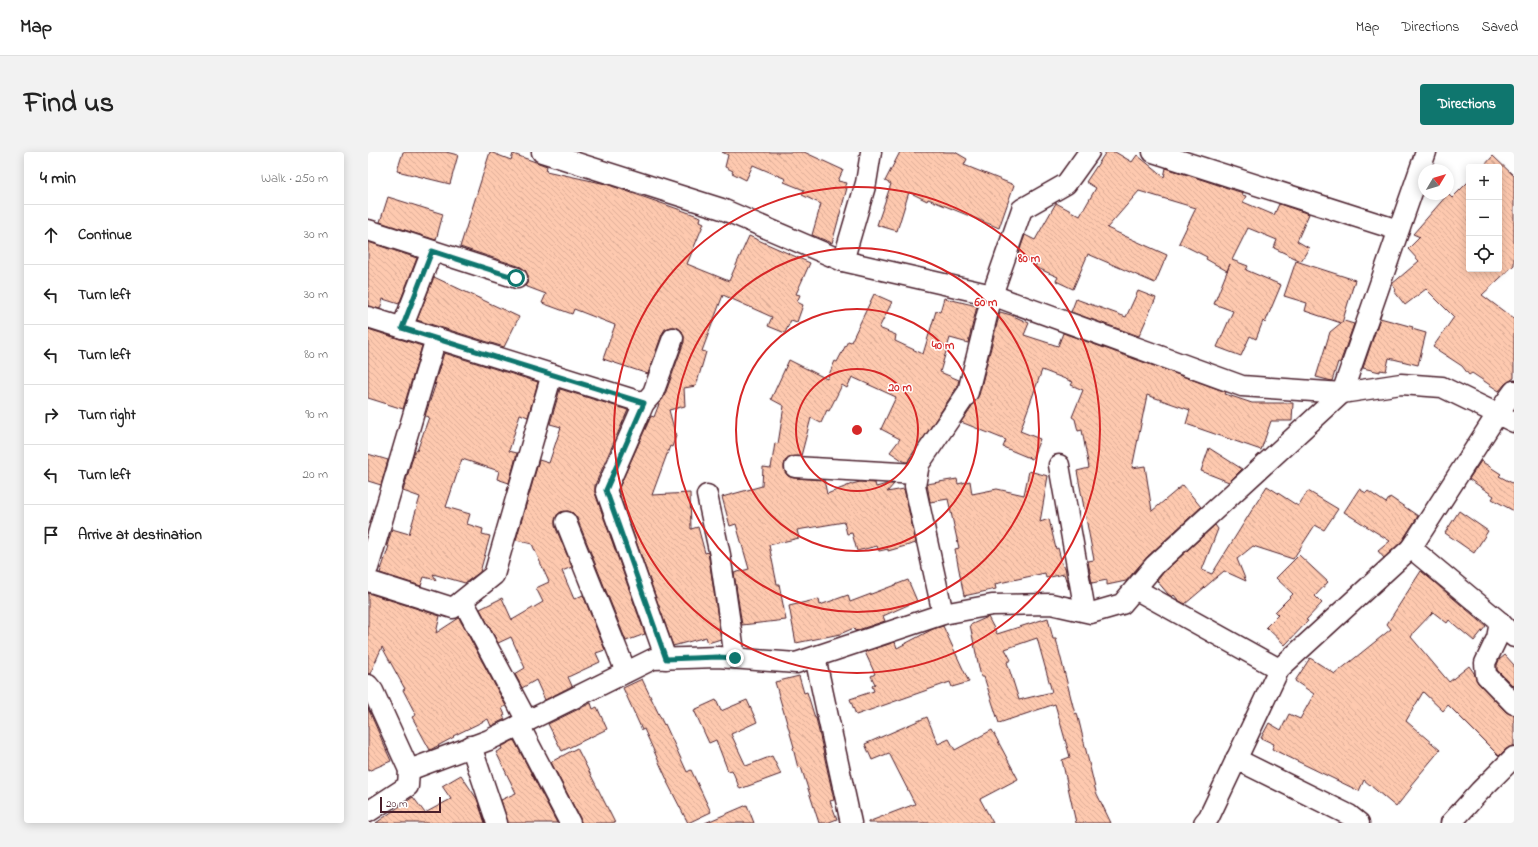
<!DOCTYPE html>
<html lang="en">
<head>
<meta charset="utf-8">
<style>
  body { margin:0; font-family:"Indie Flower",sans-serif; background:#f2f2f2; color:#222 }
  .controls { position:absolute; right:12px; top:12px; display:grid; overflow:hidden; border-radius:4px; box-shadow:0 2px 10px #0003 }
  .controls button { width:36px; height:36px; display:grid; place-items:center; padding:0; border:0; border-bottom:1px solid #e0e0e0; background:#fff; color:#222; font:20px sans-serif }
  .compass { position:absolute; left:1050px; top:12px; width:36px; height:36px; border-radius:50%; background:#fff; box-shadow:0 2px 10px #0003; rotate:52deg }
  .scale { position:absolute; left:12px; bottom:10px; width:61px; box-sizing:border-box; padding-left:4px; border:2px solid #4a1f2b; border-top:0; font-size:11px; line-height:14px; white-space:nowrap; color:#4a1f2b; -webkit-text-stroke:3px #fff; paint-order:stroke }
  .stop { position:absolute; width:12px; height:12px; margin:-9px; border:3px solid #0f766e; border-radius:50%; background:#fff }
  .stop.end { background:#0f766e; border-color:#fff; box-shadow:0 1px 4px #0008 }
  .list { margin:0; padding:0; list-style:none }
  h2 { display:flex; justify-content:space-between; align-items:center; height:52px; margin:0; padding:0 16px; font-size:17px }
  h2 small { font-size:13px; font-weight:400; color:#767676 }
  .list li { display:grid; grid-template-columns:26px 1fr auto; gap:12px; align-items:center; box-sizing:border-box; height:60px; padding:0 16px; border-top:1px solid #e0e0e0 }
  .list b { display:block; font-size:15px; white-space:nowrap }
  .list em { font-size:13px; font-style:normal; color:#767676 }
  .icon { flex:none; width:22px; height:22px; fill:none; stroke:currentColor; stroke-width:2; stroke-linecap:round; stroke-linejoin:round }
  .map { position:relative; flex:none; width:1146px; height:671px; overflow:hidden; border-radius:4px }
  header { display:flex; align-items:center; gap:24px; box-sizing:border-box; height:56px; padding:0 20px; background:#fff; border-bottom:1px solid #e0e0e0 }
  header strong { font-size:19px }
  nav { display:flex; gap:22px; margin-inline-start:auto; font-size:14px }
  .intro { display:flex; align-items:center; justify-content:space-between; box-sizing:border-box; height:96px; padding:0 24px }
  h1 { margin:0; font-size:28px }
  .button { padding:10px 18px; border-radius:4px; background:#0f766e; color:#fff; font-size:14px; font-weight:700 }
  main { display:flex; gap:24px; padding:0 24px }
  aside { flex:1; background:#fff; border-radius:4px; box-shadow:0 2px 10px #0003 }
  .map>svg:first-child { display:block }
  .building { fill:url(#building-back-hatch); stroke:#4a1f2b; fill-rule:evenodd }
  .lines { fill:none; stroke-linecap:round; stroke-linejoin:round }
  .street-casing { stroke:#4a1f2b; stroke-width:23 }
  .street { stroke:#fff; stroke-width:20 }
  .route { stroke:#0f766e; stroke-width:5 }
  .ring { fill:none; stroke:#d62828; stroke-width:2 }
  .centre { fill:#d62828; stroke:#fff; stroke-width:2 }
  .ring-label { font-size:12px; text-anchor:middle; font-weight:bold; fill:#d62828; stroke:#fff; stroke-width:3; stroke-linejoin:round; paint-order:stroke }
</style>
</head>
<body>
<header>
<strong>Map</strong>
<nav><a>Map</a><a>Directions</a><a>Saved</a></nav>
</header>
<div class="intro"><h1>Find us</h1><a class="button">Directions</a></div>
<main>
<aside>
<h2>4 min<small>Walk · 250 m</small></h2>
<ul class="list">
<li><svg class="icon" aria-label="ahead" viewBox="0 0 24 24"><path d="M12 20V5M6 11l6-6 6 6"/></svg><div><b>Continue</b></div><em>30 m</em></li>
<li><svg class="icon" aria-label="left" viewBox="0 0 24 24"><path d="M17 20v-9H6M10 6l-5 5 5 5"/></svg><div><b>Turn left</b></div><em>30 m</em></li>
<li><svg class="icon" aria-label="left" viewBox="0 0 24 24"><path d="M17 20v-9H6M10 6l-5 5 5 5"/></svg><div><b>Turn left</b></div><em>80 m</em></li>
<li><svg class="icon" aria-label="right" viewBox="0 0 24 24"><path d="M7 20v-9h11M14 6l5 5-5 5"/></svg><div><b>Turn right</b></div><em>90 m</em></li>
<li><svg class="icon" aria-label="left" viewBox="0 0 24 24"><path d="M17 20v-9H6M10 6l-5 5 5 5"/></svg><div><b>Turn left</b></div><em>20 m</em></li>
<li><svg class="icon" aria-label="arrive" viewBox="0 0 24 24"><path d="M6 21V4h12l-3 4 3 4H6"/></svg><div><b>Arrive at destination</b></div></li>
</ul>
</aside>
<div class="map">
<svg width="1146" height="671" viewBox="0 0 1146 671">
  <defs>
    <pattern id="building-back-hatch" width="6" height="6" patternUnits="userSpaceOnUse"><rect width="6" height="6" fill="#fec9af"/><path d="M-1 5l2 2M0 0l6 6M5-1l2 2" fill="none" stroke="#dbac97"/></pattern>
  </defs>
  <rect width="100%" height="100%" fill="#fff"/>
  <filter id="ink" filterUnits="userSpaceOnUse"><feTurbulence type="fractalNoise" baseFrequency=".025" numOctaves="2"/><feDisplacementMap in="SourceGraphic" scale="8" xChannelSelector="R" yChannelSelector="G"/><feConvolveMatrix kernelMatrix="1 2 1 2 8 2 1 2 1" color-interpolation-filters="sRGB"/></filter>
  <g filter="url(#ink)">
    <!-- building -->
    <g class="building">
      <path d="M35,0H78L90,3L82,32L29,19Z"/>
      <path d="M122,0L143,8L145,2L179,14L178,19L238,32L333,65L332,69L336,71L319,112L361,129L381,84L442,111L428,142L432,143L429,150L435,153L429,170L423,168L417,181L400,174L404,165L355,143L334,199L338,200L328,234L316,236L317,254L301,258L308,284L304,295L302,294L284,343L322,341L323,377L330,375L337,401L340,400L353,487L340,491L338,485L305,494L250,338L283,264L286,265L291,252L296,245L316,190V184L314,179L309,175H303L297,177L294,182L280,222L235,207L247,173L206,157L204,162L174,151L178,142L157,134L160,130V124L157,118L153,115L92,95Z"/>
      <path d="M354,0H436L475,18L470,29L479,31L477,36H479L464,91L444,83L453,52L434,43L436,38L416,30L418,27L385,13L378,28L364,21L365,19L357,15L360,3Z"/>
      <path d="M532,0H587L599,7L596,13L646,33L631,76L560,47L559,49L541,40L529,79L509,73L523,32L517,29Z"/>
      <path d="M738,0H747L764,10L769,3L796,25L798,16L875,41L874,43L878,44L875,50L906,63L911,52L941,62L929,89L941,96L933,109L906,96L909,88L880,76L864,108L880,114L878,118L913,133L897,171L895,169L888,187L882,184L873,204L849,195L865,159L846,152L862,112L859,119L838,107L839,105L811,91L828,56L771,39L739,76L799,103L787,131L720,102L705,137L688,129L690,125L667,115L669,111L650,103L657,83L667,88L688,51L712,64L728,36L718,30Z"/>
      <path d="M1125,4L1146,24V113L1114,143L1146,167V226L1137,232L1131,239L1104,221L1101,223L1094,214L1065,195L1086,165L1058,137L1037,153L1026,139L1028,138L1024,132L1051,109L1040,97L1052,85L1045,82L1080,42L1084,46L1101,29V117H1131V15H1115Z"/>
      <path d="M20,45L75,62L68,88L12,70Z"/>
      <path d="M0,90L49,106L31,152L15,147L12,157L0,154Z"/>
      <path d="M928,109L987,128L974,171L976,169L986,172L972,211L970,210L964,229L948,225L962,180L973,171L937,159L939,151L916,144Z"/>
      <path d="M66,125L151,165L136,195L49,168Z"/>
      <path d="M770,139L788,146L771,184L703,160L708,147L758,165Z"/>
      <path d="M506,142L524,150L511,176L528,183L527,189L555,202L568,159L572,160L576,146L609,154L600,191L582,186L572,220L591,228L589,235L540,310H537L522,300L532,287L513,277L528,245L484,225L479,236L474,233L461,259L459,258L453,271L443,266L433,304L422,305L417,309L416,315L417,320L420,324L426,326L456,328L459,342L484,332L492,330L507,331L508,335L519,332H526L519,340L536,337L548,391L520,399V397L511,399L509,394L489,399L484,381L479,382L476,370L429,378L431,386L401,393L409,432H411L418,468L374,473L366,421L381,417L368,372L362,374L354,345L394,334L395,315L403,316L407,291L410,292L416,254L403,247L421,208L459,227L467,209L469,210L480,189L483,190Z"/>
      <path d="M632,160L643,163L661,171L656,183L690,194L695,181L858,240L857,242L884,251H925L924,269H903L893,298L818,272L822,258L779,243L764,316L777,314L784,359L815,333L833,355L779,405L758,429L739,433V428L724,431L720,409L726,408L709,319L721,316L714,278L710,279L707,267L704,265L715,238L703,233L705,230L674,218L652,279L672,287L664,307L635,295L638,288L593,270L611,243Z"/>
      <path d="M1012,166L1045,175L1044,177L1058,181L1050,213L1021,206L1018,219L1012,218V220L995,216Z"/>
      <path d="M0,177L54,194L35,257L0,246Z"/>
      <path d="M76,201L170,230L160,265L152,262L141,299L149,301L141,331L129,327L131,319L94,307L78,355L102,362L99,372L115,377L114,382L122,384L112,420L97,431L65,422L68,428L56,425L53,434L12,421L21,394H19L24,377L41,382L52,345L35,339L47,298L49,299L61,265L57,264L68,231L66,233Z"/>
      <path d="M192,237L260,258L227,333V341L277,482L258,489L209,366L205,361L200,359L193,360L189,363L187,368V374L204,415L194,419L206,447L215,443L237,498L228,501L232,510L200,525L204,534L177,548L168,528L154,536L147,522L157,516L143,485L130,491L112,457L134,446L144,468L175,450L168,436L181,430L164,392L148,388L171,308L181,311L193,275L182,272Z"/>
      <path d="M841,296L874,317L861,330L833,319Z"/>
      <path d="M0,302L20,308L13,333L0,329Z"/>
      <path d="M1113,309L1133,322L1131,324L1146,332V359L1124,347L1126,344L1101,327Z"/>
      <path d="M661,319L680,324L672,370L681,367L688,397L690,396L695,415H697L701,437L696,422L678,426L677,421L627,432L628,437L596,444L587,397L591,396L580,347L562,350L559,332L589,327L590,332L602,329L604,342L629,337L656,343Z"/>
      <path d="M899,334L930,354L940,339L970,357L956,378L947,373L925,407L885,394L869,407L878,429L856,419L817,452L810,448L806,443L804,445L800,442L789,429L795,421L847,373L850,377L834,418L844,422Z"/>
      <path d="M991,337L998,341L1000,339L1018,351L1022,345L1050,364L1034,389L1016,406L1010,399L1022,389L976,360Z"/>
      <path d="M1091,359L1120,379L1106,401L1077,381Z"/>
      <path d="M931,403L960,430L947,444L954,451L938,468L940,469L917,493L898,475L910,463L907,460L925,442L908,426Z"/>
      <path d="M1053,419L1118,474L1106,489L1081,468L1079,471L1065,460L1045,481V482L1043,485L1081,530L1101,514L1106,521L1110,531L1138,560L1146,563V594L1138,597L1131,604L1080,553L1075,559L1055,540L1038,569L1072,598L1042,634L1044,635L1028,655L996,628L991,639L904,597L906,592L893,586L901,571L913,578L921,562L932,567L946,542L927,529L942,506L967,522L1023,477L1019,472Z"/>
      <path d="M540,428L549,449L515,464L517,469L487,479L486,476L472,482L428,491L421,454L451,447L452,453L480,443L482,450Z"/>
      <path d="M0,441L72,464L68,481L91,466L138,554L134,556L137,563L135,564L137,567L123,574L120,567L85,584L86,585L62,598L44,565L48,563L35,538L37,537L14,495L2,522H0Z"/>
      <path d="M620,465L629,482L680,466L685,487H688L707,562L709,561L728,640L743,671H708L694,608L702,605L687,552L631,571L616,525H613L602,473ZM669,486L684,540L651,548L639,510L643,508L637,497Z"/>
      <path d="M575,474L601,530L584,535L582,530L488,563L482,547L506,539L504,534L507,532L503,524L507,522L497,500L527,490L529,496L565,477Z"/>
      <path d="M1137,503L1146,513V535L1129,518V513L1131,508Z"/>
      <path d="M431,524L436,541L439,540L447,566H448L466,648L462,649L469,667L459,671H451L433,615L430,616L425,596L426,595L407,530Z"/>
      <path d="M274,527L296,573L297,572L319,620L323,618L343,660L320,671L299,630H300L276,577L274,578L255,536Z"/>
      <path d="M348,548L353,559L379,548L389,570L363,582L378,614L404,604L413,622L372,637L364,618L360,619L348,588L341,591L326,558Z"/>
      <path d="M223,551L225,557L229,555L239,577L194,599L180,572Z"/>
      <path d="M0,556L23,609L0,619Z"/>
      <path d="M559,565L570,592L581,587L587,598L624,578L650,627L612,647L625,671H500V670L547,652L521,601L504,608L497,592Z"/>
      <path d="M146,588L189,671H140L133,648L148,641L128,600L134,597L133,595Z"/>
      <path d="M209,596L231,639L247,671H213L212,666L183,610Z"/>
      <path d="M93,623L109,647L117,671H8L45,645L57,661L83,647L74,634Z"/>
      <path d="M379,653L386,671H337Z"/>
    </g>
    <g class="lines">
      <!-- street casing -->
      <g class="street-casing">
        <g id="street">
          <path d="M174,0L354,57L475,109L624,143L874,234L974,241L1033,232L1074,235L1146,270"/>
          <path d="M785,0L1030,78"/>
          <path d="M0,78L149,126"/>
          <path d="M475,109L498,31L503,0"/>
          <path d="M0,165L276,251L238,338L298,507"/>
          <path d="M34,176L64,99"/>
          <path d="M276,251L285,241L305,186"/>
          <path d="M691,313L717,459"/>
          <path d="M427,315L549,322"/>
          <path d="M339,343L352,403L367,506"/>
          <path d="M198,370L258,520"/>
          <path d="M1043,396L1132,470L1146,485"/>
          <path d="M0,416L68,186"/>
          <path d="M0,429L85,456L126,423L184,222"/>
          <path d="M767,437L911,517"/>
          <path d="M95,449L159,569"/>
          <path d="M575,462L547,334L551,312L600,240L624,143L654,57L698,32L721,0"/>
          <path d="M1132,470L1129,486L1117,511L1118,523L1146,552"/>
          <path d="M447,505L483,671"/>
          <path d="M0,533L5,539L41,618L40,634L0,660"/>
          <path d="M151,573L202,671"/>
          <path d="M103,594L129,671"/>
          <path d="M868,607L981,663L991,671"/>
          <path d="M41,618L121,588L285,507L350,505L428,511L575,462L624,453L683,452L723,461L754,452L787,413L974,241L1058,0"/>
          <path d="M836,671L841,665L911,517L1043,396L1130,261L1146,239"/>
          <path d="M1083,671L1112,639L1146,605"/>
        </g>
      </g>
      <!-- street -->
      <use href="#street" class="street"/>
    </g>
  </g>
  <g class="lines" filter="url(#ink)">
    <!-- route -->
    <path class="route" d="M148,126L64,99L34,176L276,251L238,338L298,507L350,505L367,506"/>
  </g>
  <!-- distance rings -->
  <g class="ring">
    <circle cx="489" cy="278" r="61"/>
    <circle cx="489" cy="278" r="121"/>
    <circle cx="489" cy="278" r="182"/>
    <circle cx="489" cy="278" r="243"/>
  </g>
  <circle cx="489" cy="278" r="6" class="centre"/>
  <g class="ring-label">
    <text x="661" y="110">80 m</text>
    <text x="618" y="154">60 m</text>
    <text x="575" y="197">40 m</text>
    <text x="532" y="239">20 m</text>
  </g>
</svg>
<div class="controls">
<button>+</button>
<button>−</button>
<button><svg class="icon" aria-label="locate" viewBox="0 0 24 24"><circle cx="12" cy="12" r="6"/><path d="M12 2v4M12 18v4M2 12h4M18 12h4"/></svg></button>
</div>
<svg class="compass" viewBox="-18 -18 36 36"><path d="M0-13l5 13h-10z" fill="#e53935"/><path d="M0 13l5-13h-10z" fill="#767676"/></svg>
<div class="scale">20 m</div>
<div class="stop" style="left:148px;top:126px"></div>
<div class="stop end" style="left:367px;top:506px"></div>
</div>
</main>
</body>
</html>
